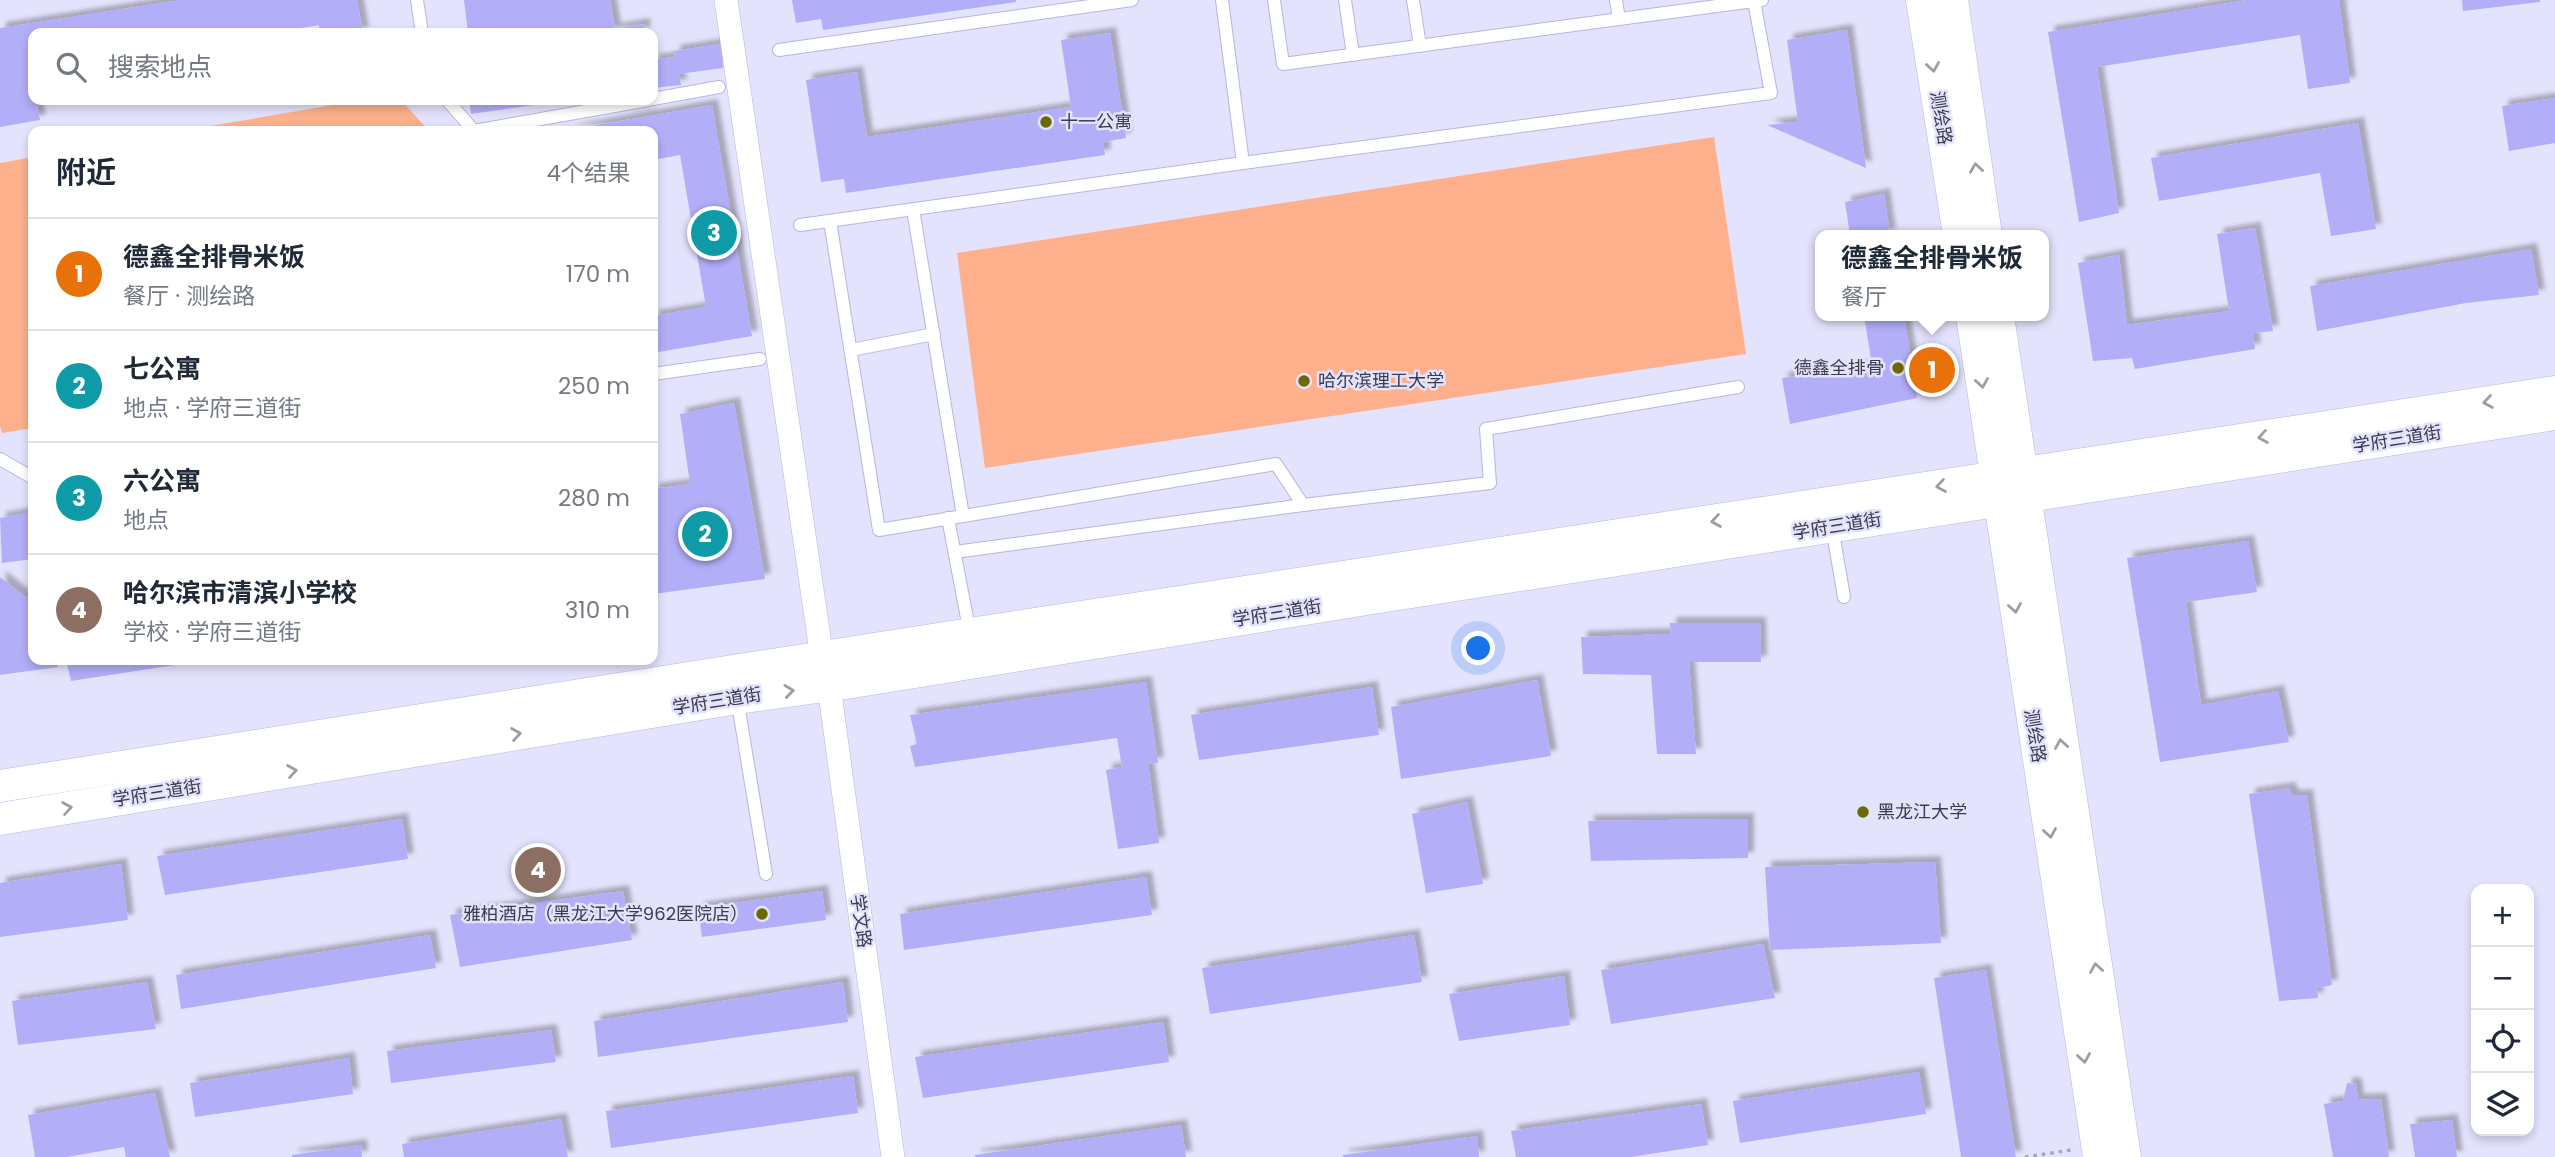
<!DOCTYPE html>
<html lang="zh">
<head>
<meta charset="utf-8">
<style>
  body { margin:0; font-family:Poppins,"Noto Sans SC",sans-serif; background:#f2f2f3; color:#1f2937 }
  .controls { position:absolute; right:21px; bottom:21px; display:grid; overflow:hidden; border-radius:14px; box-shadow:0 4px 10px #0003 }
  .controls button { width:63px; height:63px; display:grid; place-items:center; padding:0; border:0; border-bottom:2px solid #e0e1e3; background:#fff; color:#1f2937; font:35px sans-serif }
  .you { position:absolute; left:1479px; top:649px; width:24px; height:24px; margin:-18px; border:5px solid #fff; border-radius:50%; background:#1a73e8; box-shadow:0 0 0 10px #1a73e833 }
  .badge { display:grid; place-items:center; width:46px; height:46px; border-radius:50%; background:#1a73e8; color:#fff; font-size:23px; font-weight:700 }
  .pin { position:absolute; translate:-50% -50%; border:4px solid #fff; box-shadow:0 2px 7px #0006 }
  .popup { position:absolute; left:1815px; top:230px; width:234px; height:91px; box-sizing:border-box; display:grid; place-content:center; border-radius:14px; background:#fff; filter:drop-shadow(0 2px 5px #0005); font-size:23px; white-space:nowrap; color:#747a83 }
  .popup b { font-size:26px; color:#1f2937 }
  .popup::after { content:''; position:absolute; left:50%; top:100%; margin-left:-14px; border:14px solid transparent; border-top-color:#fff }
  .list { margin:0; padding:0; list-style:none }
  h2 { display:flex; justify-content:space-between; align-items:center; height:91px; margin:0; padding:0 28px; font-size:30px }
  h2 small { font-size:23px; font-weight:400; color:#747a83 }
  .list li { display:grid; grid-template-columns:46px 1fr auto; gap:21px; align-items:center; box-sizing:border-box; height:112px; padding:0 28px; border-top:2px solid #e0e1e3 }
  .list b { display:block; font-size:26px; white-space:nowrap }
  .list p { margin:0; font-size:23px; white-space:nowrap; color:#747a83 }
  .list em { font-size:23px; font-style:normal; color:#747a83 }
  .icon { flex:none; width:38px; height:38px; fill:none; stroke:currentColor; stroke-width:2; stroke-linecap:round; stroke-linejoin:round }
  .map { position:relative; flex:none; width:2555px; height:1157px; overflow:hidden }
  .search { position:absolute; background:#fff; box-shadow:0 4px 10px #0003; left:28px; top:28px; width:630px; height:77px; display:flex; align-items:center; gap:18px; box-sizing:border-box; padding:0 24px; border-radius:14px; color:#747a83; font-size:26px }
  .panel { position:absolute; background:#fff; box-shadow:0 4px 10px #0003; left:28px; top:126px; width:630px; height:539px; border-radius:14px }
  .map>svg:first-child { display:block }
  .green { fill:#fdb08b }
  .building { fill:#b3aef8; filter:url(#shadow) }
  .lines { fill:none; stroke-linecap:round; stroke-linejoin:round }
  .lane-casing { stroke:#b6b5df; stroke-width:14 }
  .street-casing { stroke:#b6b5df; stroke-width:24 }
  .secondary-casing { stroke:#b6b5df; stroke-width:33 }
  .path { stroke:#a5a4ba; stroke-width:3.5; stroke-dasharray:3.5 5; stroke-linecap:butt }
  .lane { stroke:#fff; stroke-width:12 }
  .street { stroke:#fff; stroke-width:23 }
  .secondary { stroke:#fff; stroke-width:32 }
  .oneway { stroke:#9e9da6 }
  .poi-dot { fill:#6d6902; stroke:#e4e3fd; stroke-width:2.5 }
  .labels { text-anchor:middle; stroke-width:5; stroke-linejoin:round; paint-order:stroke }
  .street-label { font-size:18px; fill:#3c3b4c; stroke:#e4e3fd }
  .poi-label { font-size:18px; fill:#3c3b4c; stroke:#e4e3fd; text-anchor:start }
</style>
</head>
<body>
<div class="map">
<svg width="2555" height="1157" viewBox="0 0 2555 1157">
  <defs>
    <filter id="shadow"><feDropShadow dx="6" dy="-6" stdDeviation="2" flood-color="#0004"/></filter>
  </defs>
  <rect width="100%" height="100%" fill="#e4e3fd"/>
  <!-- green -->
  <g class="green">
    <path d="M362,100H401L429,131H181Z"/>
    <path d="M1714,137L1746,354L985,468L957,253Z"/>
    <path d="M33,157V428L2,433L0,426V163Z"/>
  </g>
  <!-- building -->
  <g class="building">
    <path d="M181,0H357L363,33H320L319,25L269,33H33V100H36L40,120L0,127V28Z"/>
    <path d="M464,0H610L615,29L644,24L645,33H468Z"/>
    <path d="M792,0H1016V2L823,30L821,19L796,23Z"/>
    <path d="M2248,0H2339L2350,83L2308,89L2300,35L2097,67L2119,213L2079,222L2048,32Z"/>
    <path d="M2462,0H2540V2L2463,11Z"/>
    <path d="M1847,30L1866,168L1767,125L1798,122L1787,40Z"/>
    <path d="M1110,33L1126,138L1103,142L1105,155L846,193L844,179L821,182L806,80L857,72L867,137L1071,107L1061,40Z"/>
    <path d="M720,44L723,68L679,74L681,85L653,88V60L675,57L674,51Z"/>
    <path d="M2555,98V143L2509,151L2502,106Z"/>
    <path d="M469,100H562V101L471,114Z"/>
    <path d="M712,105L752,336L653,353V316L706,307L680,155L653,160V131L569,130Z"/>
    <path d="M2358,123L2376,229L2331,236L2320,173L2159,201L2151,158Z"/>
    <path d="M1884,194L1890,235H1850L1845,202Z"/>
    <path d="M2255,228L2273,331L2253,333L2255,349L2135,369L2132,358L2093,361L2078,263L2119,255L2127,325L2229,311L2217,234Z"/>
    <path d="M2531,249L2539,295L2466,303L2317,331L2310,286Z"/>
    <path d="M1864,316H1904L1917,398L1790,424L1782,378L1872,365Z"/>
    <path d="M734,403L765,579L653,594V489L690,484L680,414Z"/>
    <path d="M33,512V559L2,563L0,518Z"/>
    <path d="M2248,541L2257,592L2186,602L2201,705L2278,691L2289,742L2160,762L2127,558Z"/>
    <path d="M0,577L33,603V660H56L58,667L0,675Z"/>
    <path d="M1670,623H1760L1761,662H1689L1696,754H1657L1651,675L1583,674L1581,637L1671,634Z"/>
    <path d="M66,660H201V661L71,681Z"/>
    <path d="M1537,680L1551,756L1401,779L1391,707Z"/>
    <path d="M1146,682L1158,763L1148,764L1159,843L1118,849L1106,770L1122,767L1117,738L915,767L910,746L917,744L910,715Z"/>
    <path d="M1372,687L1379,735L1199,760L1191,715Z"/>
    <path d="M2289,788L2293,796L2307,795L2332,985L2317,988L2318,998L2279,1001L2249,794Z"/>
    <path d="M1467,802L1483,884L1426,893L1412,814Z"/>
    <path d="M402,819L408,859L165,895L157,856Z"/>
    <path d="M1748,819V858L1591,861L1588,821Z"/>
    <path d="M1935,862L1941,943L1770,950L1765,867Z"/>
    <path d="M121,864L128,920L0,937V883Z"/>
    <path d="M1146,877L1152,915L904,950L900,914Z"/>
    <path d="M623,891L632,940L460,967L450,915Z"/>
    <path d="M822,891L826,920L702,937L698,908Z"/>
    <path d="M430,935L436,968L181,1009L176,975Z"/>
    <path d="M1414,935L1422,982L1210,1014L1202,968Z"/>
    <path d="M1763,944L1775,998L1611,1024L1601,970Z"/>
    <path d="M1986,970L2016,1157H1961L1934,978Z"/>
    <path d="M1564,976L1570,1025L1459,1041L1449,994Z"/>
    <path d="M147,982L156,1029L18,1045L12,1001Z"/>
    <path d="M843,982L848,1022L598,1057L594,1021Z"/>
    <path d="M1163,1022L1169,1062L923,1098L915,1057Z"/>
    <path d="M551,1030L556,1062L391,1083L387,1051Z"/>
    <path d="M349,1058L353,1094L195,1117L190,1083Z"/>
    <path d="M1919,1072L1926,1114L1740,1143L1733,1101Z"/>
    <path d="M853,1076L858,1113L611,1148L606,1111Z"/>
    <path d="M2347,1083L2356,1084L2358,1100L2381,1099L2389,1157H2333L2324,1104L2343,1101Z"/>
    <path d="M155,1093L170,1157H126L124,1147L67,1157H35L28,1115Z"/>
    <path d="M1701,1104L1708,1145L1631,1157H1516L1511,1131Z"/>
    <path d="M561,1119L568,1157H404L402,1144Z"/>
    <path d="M2452,1120L2457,1157H2415L2410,1124Z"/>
    <path d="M1181,1125L1186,1157H975V1155Z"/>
    <path d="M1477,1136L1479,1157H1343V1155Z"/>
    <path d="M361,1145L362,1157H292V1155Z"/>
  </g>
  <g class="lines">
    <!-- lane casing -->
    <g class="lane-casing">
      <g id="lane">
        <path d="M417,0L422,33"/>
        <path d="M1222,0L1243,163L1771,93L1754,1L1762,0"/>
        <path d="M1274,0L1283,64L1754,1"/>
        <path d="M1345,0L1353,55"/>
        <path d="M1413,0L1420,46"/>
        <path d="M1616,0L1619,19"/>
        <path d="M779,50L1132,0"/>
        <path d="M653,99L719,87"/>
        <path d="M447,100L474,131"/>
        <path d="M474,131L648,100"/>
        <path d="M913,209L963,516"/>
        <path d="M830,221L879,530L1276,464L1303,505L1490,483L1486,429L1738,387"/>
        <path d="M800,225L1243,163"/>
        <path d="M851,350L934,334"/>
        <path d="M653,374L760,359"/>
        <path d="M0,459L33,478"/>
        <path d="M948,518L970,634"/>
        <path d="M1832,527L1844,597"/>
        <path d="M955,552L1303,505"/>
        <path d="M737,698L766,874"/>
      </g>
    </g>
    <!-- street casing -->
    <g class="street-casing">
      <g id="street">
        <path d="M726,0L822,658"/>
        <path d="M829,686L893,1157"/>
      </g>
    </g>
    <!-- secondary casing -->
    <g class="secondary-casing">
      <g id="secondary">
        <path d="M1922,0L1959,235"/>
        <path d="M1952,0L1986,235"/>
        <path d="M1972,316L2099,1157"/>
        <path d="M1998,316L2125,1157"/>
        <path d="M0,786L970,634L2555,392"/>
        <path d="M0,819L737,698L846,683L1379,597L2555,414"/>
      </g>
    </g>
    <!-- path -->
    <path class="path" d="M2025,1157L2071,1150"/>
    <!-- lane -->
    <use href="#lane" class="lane"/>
    <!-- street -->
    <use href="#street" class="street"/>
    <!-- secondary -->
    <use href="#secondary" class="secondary"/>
  </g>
  <!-- one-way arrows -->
  <defs><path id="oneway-chevron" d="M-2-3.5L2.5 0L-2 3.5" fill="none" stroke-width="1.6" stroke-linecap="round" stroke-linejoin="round" transform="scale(1.75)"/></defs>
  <g class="oneway">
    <use href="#oneway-chevron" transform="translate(1933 67) rotate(81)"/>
    <use href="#oneway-chevron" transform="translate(1976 168) rotate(-98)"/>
    <use href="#oneway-chevron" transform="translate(1982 383) rotate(81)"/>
    <use href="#oneway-chevron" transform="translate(2488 402) rotate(171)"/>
    <use href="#oneway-chevron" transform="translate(2263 437) rotate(171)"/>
    <use href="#oneway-chevron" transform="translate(1941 486) rotate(171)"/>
    <use href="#oneway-chevron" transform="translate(1716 521) rotate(171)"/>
    <use href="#oneway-chevron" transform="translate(2015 608) rotate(81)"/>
    <use href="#oneway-chevron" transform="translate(789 691) rotate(-7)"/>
    <use href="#oneway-chevron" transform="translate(516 734) rotate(-9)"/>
    <use href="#oneway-chevron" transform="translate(2061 744) rotate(-99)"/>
    <use href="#oneway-chevron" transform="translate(292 771) rotate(-9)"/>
    <use href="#oneway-chevron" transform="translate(67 808) rotate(-9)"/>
    <use href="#oneway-chevron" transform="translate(2050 833) rotate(81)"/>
    <use href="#oneway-chevron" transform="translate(2096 968) rotate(-99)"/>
    <use href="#oneway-chevron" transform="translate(2084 1058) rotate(81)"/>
  </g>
  <!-- markers -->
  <g class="poi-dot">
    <circle cx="1046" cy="122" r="7"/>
    <circle cx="1898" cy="368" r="7"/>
    <circle cx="1304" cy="381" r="7"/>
    <circle cx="1863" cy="812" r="7"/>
    <circle cx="762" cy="914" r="7"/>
  </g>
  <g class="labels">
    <!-- street labels -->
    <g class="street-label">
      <text transform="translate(1941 118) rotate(81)" y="6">测绘路</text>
      <text transform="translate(2397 439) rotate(-9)" y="6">学府三道街</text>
      <text transform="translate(1837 526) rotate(-9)" y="6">学府三道街</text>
      <text transform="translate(1277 613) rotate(-9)" y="6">学府三道街</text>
      <text transform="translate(717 701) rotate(-9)" y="6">学府三道街</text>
      <text transform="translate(2035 736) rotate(81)" y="6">测绘路</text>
      <text transform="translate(157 793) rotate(-9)" y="6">学府三道街</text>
      <text transform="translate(861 921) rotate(82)" y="6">学文路</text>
    </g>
    <!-- poi labels -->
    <g class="poi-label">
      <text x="1060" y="128">十一公寓</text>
      <text x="1884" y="374" text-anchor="end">德鑫全排骨</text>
      <text x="1318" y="387">哈尔滨理工大学</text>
      <text x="1877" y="818">黑龙江大学</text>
      <text x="748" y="920" text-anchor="end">雅柏酒店（黑龙江大学962医院店）</text>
    </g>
  </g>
</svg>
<div class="controls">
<button>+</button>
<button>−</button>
<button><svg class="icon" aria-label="locate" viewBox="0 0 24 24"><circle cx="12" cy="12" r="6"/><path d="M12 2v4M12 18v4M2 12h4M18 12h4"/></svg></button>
<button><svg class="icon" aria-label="layers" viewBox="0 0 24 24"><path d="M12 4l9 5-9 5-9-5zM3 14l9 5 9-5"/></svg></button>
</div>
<div class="you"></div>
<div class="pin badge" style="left:1932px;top:370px;background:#e8710a">1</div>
<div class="popup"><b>德鑫全排骨米饭</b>餐厅</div>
<div class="pin badge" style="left:705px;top:534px;background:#0f9aa8">2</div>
<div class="pin badge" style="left:714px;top:233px;background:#0f9aa8">3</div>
<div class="pin badge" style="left:538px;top:870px;background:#8d6e63">4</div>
<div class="search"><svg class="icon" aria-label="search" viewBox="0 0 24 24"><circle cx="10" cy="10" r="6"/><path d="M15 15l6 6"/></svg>搜索地点</div>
<section class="panel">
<h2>附近<small>4个结果</small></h2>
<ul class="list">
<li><span class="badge" style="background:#e8710a">1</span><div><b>德鑫全排骨米饭</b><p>餐厅 · 测绘路</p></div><em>170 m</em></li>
<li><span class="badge" style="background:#0f9aa8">2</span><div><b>七公寓</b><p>地点 · 学府三道街</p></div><em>250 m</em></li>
<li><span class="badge" style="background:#0f9aa8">3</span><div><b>六公寓</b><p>地点</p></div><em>280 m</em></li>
<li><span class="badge" style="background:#8d6e63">4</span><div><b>哈尔滨市清滨小学校</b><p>学校 · 学府三道街</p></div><em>310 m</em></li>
</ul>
</section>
</div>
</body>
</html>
